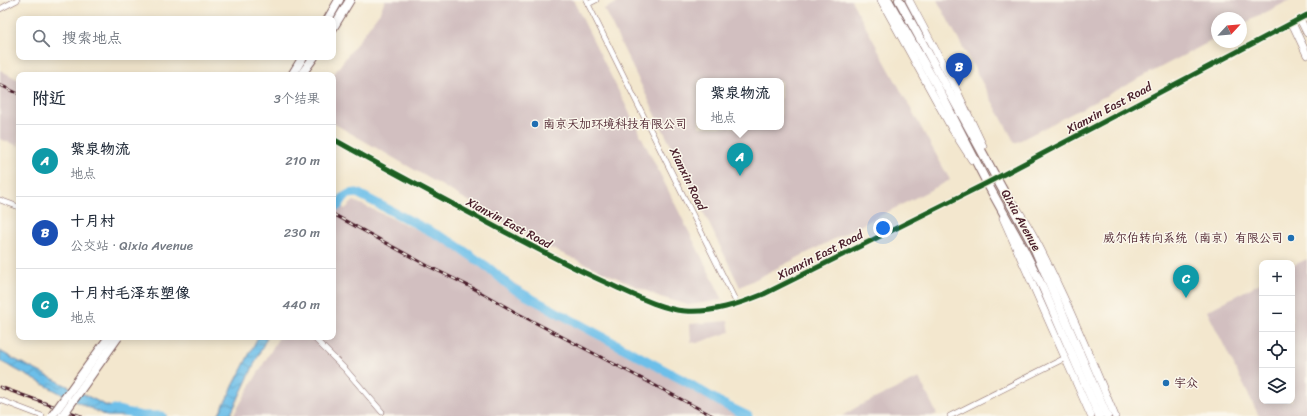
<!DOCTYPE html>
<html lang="zh">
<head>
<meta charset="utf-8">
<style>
  body { margin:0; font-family:Sriracha,"LXGW WenKai TC",sans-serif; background:#f2f2f3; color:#1f2937 }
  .controls { position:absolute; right:12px; bottom:12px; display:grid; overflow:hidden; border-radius:8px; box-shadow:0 2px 10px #0003 }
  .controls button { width:36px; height:36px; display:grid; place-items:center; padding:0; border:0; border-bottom:1px solid #e0e1e3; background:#fff; color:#1f2937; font:20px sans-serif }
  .compass { position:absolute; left:1211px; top:12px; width:36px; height:36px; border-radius:50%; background:#fff; box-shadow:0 2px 10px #0003; rotate:64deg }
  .you { position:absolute; left:883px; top:228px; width:14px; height:14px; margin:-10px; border:3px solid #fff; border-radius:50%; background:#1a73e8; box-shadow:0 0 0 6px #1a73e833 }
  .badge { display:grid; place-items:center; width:26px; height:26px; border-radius:50%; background:#2563eb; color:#fff; font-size:13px; font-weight:700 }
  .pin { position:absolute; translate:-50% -33px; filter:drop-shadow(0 1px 2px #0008) }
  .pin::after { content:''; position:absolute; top:21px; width:14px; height:12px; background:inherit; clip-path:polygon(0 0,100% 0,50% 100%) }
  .popup { position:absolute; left:696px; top:78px; width:88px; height:52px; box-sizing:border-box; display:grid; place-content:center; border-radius:8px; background:#fff; filter:drop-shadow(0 1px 3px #0005); font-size:13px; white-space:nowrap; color:#747a83 }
  .popup b { font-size:15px; color:#1f2937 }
  .popup::after { content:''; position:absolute; left:50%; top:100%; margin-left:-8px; border:8px solid transparent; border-top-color:#fff }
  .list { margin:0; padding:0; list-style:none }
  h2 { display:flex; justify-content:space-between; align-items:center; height:52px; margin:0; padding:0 16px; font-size:17px }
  h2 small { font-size:13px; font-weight:400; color:#747a83 }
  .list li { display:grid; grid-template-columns:26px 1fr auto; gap:12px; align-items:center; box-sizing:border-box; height:72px; padding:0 16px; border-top:1px solid #e0e1e3 }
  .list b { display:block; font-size:15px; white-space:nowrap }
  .list p { margin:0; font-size:13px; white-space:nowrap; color:#747a83 }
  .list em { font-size:13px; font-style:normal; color:#747a83 }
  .icon { flex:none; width:22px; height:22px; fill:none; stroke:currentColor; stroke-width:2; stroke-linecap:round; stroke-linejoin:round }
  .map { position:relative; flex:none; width:1307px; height:416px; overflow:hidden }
  .search { position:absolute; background:#fff; box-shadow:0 2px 10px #0003; left:16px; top:16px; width:320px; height:44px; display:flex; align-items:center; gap:10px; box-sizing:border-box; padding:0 14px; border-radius:8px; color:#747a83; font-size:15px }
  .panel { position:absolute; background:#fff; box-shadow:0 2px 10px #0003; left:16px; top:72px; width:320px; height:268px; border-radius:8px }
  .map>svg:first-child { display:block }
  .industrial { fill:#d2bfc0; fill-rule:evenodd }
  .water { fill:url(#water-waves); stroke:#5c6f8a }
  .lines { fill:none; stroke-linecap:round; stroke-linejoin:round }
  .river { stroke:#6dbfe9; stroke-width:9 }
  .street-casing { stroke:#856564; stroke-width:6 }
  .secondary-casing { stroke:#856564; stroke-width:8 }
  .primary-casing { stroke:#856564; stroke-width:10 }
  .street { stroke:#fff; stroke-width:5 }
  .secondary { stroke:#fff; stroke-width:7 }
  .primary { stroke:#fff; stroke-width:8 }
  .rail-casing { stroke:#4a1f2b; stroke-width:3 }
  .rail { stroke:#fbf7ec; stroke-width:1.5; stroke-dasharray:4.5; stroke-linecap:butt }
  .primary-bridge-casing { stroke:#856564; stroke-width:10; stroke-linecap:butt }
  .primary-bridge { stroke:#fff; stroke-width:8 }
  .cycleway-casing { stroke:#fbf7ec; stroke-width:8 }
  .cycleway { stroke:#1b5e20; stroke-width:5 }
  .poi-dot { fill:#1f6fb2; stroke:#fbf7ec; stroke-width:1.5 }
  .labels { text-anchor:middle; stroke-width:3; stroke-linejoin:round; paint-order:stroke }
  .street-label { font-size:12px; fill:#4a1f2b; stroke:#fbf7ec }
  .poi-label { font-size:12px; fill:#4a1f2b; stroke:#fbf7ec; text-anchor:start }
</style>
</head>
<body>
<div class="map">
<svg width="1307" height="416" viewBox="0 0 1307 416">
  <defs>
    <pattern id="water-waves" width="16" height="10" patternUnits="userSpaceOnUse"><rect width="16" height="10" fill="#6dbfe9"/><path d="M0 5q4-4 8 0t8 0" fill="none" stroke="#5c9bbd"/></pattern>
  </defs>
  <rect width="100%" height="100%" fill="#fbf7ec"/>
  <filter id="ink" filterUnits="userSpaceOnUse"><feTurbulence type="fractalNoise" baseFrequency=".025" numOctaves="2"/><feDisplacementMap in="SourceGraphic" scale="8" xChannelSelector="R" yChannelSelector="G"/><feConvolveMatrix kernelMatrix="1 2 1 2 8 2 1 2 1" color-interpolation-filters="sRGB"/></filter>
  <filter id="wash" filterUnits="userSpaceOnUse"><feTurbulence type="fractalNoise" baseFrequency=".012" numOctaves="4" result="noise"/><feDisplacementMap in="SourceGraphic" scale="16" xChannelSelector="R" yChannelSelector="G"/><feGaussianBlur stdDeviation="0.9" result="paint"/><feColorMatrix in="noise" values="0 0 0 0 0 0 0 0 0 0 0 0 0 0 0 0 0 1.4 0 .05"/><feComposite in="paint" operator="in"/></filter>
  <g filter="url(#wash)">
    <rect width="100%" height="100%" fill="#f3e7ce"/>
    <!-- industrial -->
    <g class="industrial">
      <path d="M385,0H573L723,300L689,305L660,297L550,248L333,123V75L380,12Z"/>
      <path d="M623,0H851L950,180L740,287L604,9ZM699,81H781V127H699Z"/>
      <path d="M937,0H1290L1241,25V18H1217V38L1015,143Z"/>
      <path d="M0,70L19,80V146L0,139Z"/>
      <path d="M354,201L462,250L591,332L744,416H233L279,337H333V202L345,209Z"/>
      <path d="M1307,259V416H1259L1207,311L1262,282V401H1292V266Z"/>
      <path d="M728,321L730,332L697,343L691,342L690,324Z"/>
      <path d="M919,378L937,414L932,416H842L857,407Z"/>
    </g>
    <!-- water -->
    <g class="water">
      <path d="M258,337H267L230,416H218Z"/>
      <path d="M0,351L12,358L105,405L133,414L167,416H107L104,415L73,400L0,361Z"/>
    </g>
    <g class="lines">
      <!-- river -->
      <g class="river">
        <path d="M338,206L344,197L349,194L357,193L451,242L489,268L512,288L683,380L723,404L748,416"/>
        <path d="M114,409L142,416H162"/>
      </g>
    </g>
  </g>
  <g filter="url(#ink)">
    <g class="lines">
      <!-- street casing -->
      <g class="street-casing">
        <g id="street">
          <path d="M586,0L737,304"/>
          <path d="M588,4L596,0"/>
          <path d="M0,9L17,0"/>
          <path d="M333,139C381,166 430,192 479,218C522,241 564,264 609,284C632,294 660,309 685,311C713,313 739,304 764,294L987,183L1307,15"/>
          <path d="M0,200L19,207"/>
          <path d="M313,337L345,369L382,412"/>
          <path d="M0,400L42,416"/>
          <path d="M950,416L1065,358"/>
        </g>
      </g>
      <!-- secondary casing -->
      <g class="secondary-casing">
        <g id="secondary">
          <path d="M881,0L952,129L972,160"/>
          <path d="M909,0L956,89L983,146"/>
          <path d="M1300,19L1307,33"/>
          <path d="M1292,23L1307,55"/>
          <path d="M1014,204C1034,233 1048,264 1063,296C1081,335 1098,376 1115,416"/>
          <path d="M1003,218L1091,416"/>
        </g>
      </g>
      <!-- primary casing -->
      <g class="primary-casing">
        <g id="primary">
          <path d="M888,0L937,86L987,183L1024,250L1043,288L1099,416"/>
          <path d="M899,0L1033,245L1107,416"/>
          <path d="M328,19L339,0"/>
          <path d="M333,28L350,0"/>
          <path d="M292,75L303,57"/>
          <path d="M301,75L314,57"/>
        </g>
      </g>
      <!-- street -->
      <use href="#street" class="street"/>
      <!-- secondary -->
      <use href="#secondary" class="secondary"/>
      <!-- primary -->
      <use href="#primary" class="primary"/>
      <!-- rail casing -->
      <g class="rail-casing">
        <g id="rail">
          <path d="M0,85L19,94"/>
          <path d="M333,214L428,266L471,287L515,312L713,416"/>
          <path d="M0,387L81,416"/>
        </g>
      </g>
      <!-- rail -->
      <use href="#rail" class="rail"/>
      <!-- primary-bridge casing -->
      <g class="primary-bridge-casing">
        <g id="primary-bridge">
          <path d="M52,416L109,337"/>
          <path d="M62,416L118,337"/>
        </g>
      </g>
      <!-- primary-bridge -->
      <use href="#primary-bridge" class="primary-bridge"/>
      <!-- cycleway casing -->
      <g class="cycleway-casing">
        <path id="cycleway" d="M333,139C381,166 430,192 479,218C522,241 564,264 609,284C632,294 660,309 685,311C713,313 739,304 764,294L987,183L1307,15"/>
      </g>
      <!-- cycleway -->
      <use href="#cycleway" class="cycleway"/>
    </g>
  </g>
  <!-- markers -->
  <g class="poi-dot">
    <circle cx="535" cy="124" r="4"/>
    <circle cx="1291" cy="238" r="4"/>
    <circle cx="1166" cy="383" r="4"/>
  </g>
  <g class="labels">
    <!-- street labels -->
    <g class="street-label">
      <text transform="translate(1109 108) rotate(-28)" y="4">Xianxin East Road</text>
      <text transform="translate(688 179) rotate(64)" y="4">Xianxin Road</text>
      <text transform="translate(1021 220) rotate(61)" y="4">Qixia Avenue</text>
      <text transform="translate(509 223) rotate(28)" y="4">Xianxin East Road</text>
      <text transform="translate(820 255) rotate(-27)" y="4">Xianxin East Road</text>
    </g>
    <!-- poi labels -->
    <g class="poi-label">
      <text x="543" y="128">南京天加环境科技有限公司</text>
      <text x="1283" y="242" text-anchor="end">威尔伯转向系统（南京）有限公司</text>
      <text x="1174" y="387">宇众</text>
    </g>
  </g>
</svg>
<div class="controls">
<button>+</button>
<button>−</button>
<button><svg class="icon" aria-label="locate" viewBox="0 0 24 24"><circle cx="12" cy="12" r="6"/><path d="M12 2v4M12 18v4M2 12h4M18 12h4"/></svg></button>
<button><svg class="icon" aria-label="layers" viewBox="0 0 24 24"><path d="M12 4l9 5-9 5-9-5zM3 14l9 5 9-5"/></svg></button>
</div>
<svg class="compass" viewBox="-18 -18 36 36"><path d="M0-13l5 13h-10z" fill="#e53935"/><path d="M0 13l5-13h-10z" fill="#747a83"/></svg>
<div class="you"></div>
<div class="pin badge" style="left:740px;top:176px;background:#0f9aa8">A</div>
<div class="popup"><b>紫泉物流</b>地点</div>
<div class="pin badge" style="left:959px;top:86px;background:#1a4fb4">B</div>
<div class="pin badge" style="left:1186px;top:298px;background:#0f9aa8">C</div>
<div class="search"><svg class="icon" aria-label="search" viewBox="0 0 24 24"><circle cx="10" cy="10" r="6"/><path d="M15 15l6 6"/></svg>搜索地点</div>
<section class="panel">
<h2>附近<small>3个结果</small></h2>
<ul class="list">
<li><span class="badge" style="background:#0f9aa8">A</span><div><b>紫泉物流</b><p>地点</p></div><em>210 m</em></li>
<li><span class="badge" style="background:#1a4fb4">B</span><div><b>十月村</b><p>公交站 · Qixia Avenue</p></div><em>230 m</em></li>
<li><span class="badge" style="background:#0f9aa8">C</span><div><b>十月村毛泽东塑像</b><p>地点</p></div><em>440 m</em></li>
</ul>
</section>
</div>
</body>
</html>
